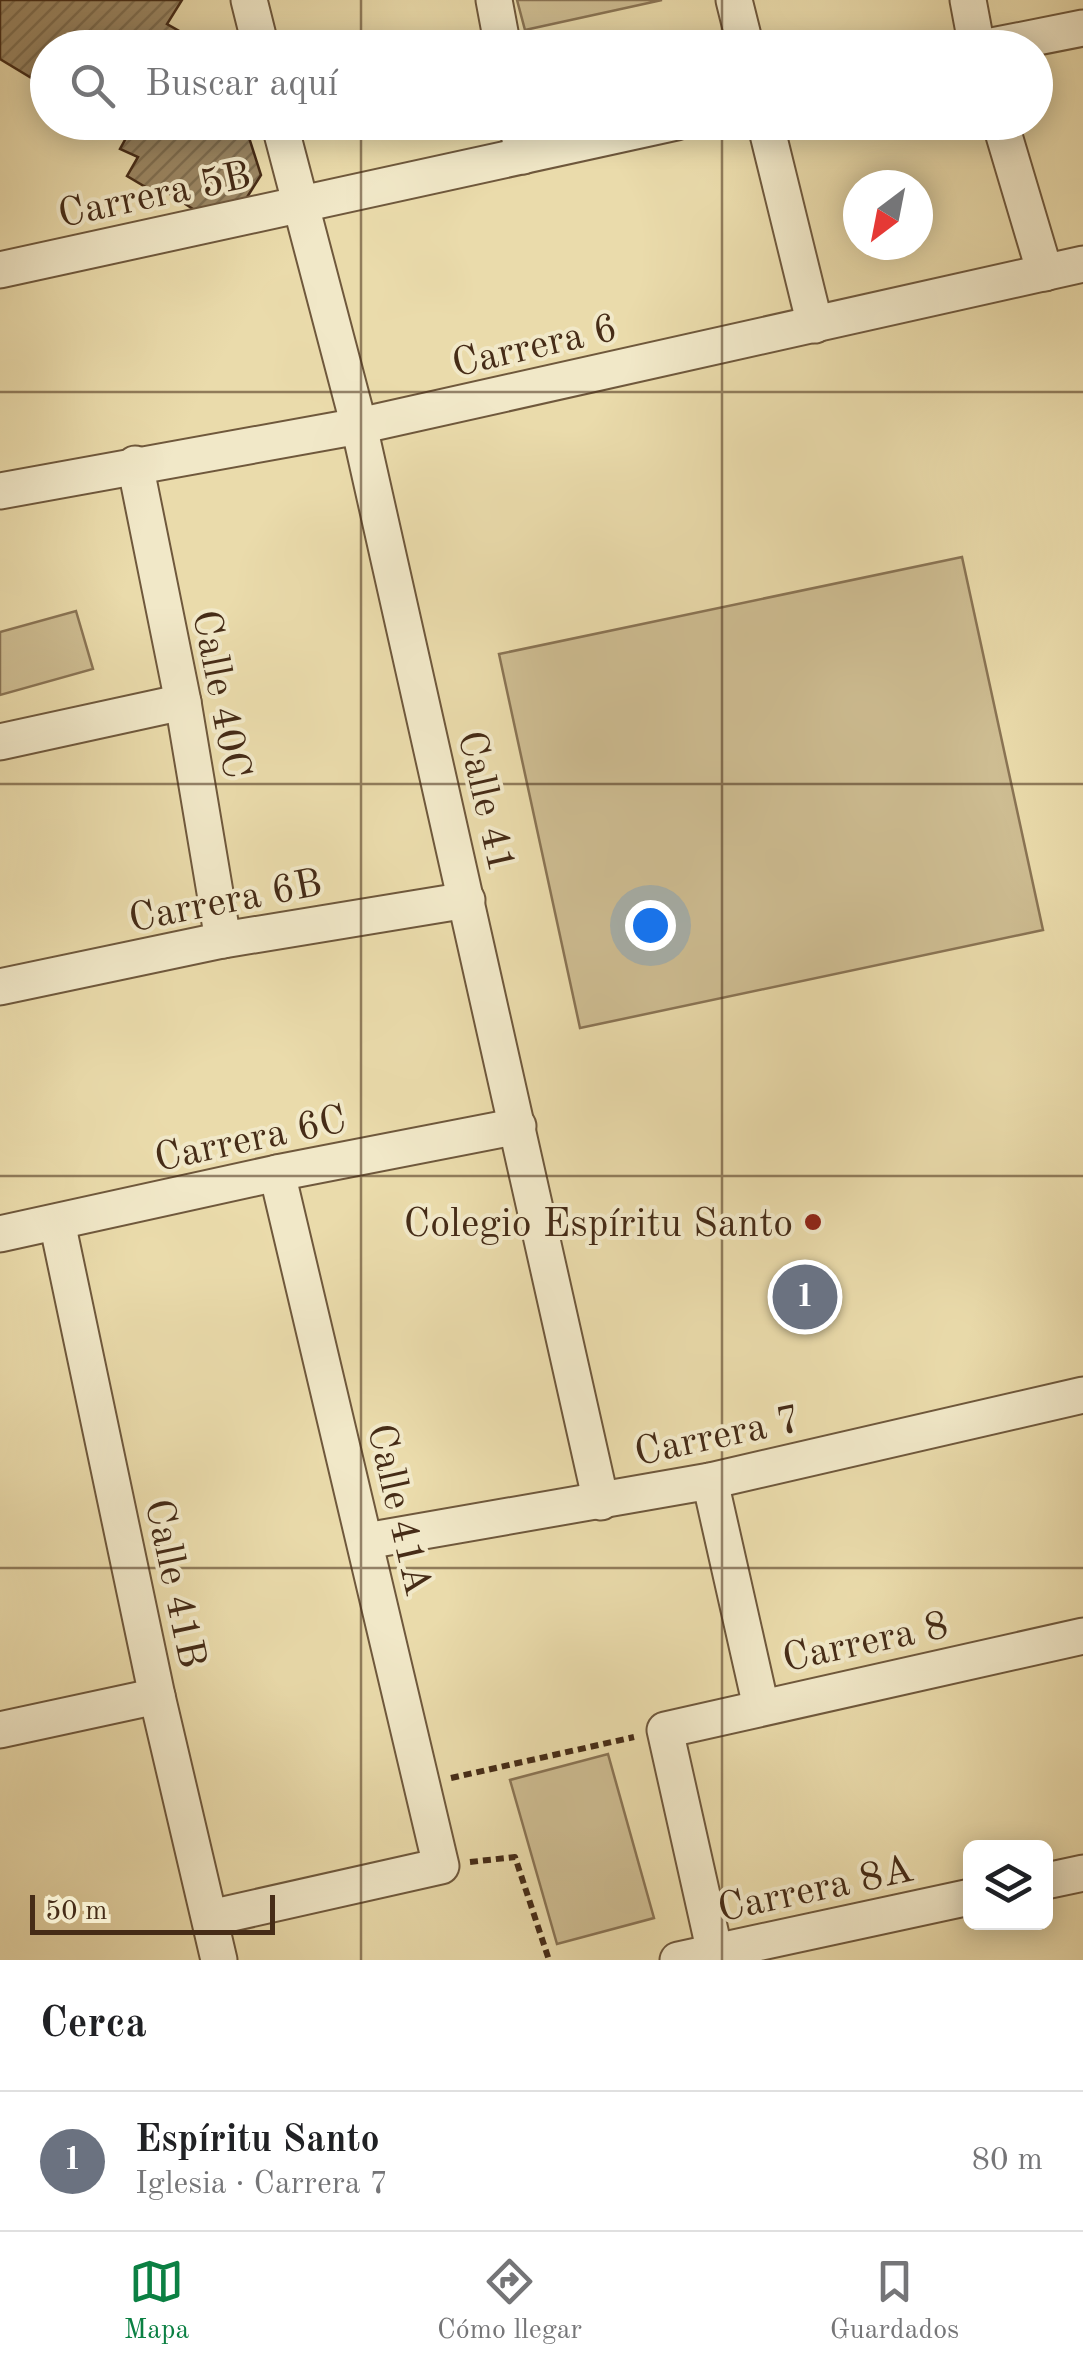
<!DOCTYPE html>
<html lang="es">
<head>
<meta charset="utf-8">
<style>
  body { margin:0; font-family:"Old Standard TT",serif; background:#f6f6f6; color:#202124 }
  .controls { position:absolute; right:30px; bottom:30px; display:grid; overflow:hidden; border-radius:15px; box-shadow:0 5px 25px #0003 }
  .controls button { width:90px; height:90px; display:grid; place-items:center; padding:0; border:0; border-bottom:2px solid #e0e0e0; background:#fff; color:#202124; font:50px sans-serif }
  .compass { position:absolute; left:843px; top:170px; width:90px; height:90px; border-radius:50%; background:#fff; box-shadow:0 5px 25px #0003; rotate:212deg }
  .scale { position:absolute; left:30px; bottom:25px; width:245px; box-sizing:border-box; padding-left:10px; border:5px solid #462c17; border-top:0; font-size:28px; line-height:35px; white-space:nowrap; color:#462c17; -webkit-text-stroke:8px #f1e8c8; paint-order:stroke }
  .you { position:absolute; left:650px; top:925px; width:35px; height:35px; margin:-25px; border:8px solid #fff; border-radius:50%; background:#1a73e8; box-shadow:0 0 0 15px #1a73e833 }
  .badge { display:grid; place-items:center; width:65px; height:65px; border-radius:50%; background:#0b8043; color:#fff; font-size:32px; font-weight:700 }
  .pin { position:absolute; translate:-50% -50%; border:5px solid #fff; box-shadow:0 2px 10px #0006 }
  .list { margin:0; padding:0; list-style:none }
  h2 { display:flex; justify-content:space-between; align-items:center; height:130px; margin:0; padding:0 40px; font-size:42px }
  h2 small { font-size:32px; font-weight:400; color:#757577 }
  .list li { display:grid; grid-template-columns:65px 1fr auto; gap:30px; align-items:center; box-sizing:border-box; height:140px; padding:0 40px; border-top:2px solid #e0e0e0 }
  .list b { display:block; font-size:38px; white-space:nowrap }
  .list p { margin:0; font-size:32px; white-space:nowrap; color:#757577 }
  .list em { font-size:32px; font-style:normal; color:#757577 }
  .icon { flex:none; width:55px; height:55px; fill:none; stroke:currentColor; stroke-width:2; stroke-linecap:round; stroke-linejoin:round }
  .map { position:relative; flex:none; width:1083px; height:1960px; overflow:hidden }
  .search { position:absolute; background:#fff; box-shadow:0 5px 25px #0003; left:30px; right:30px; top:30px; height:110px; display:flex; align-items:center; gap:25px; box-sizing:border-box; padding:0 35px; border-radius:55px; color:#757577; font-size:38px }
  .sheet { height:270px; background:#fff }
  nav { display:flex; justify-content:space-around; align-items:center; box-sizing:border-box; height:140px; border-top:2px solid #e0e0e0; background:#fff; font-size:28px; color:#757577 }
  nav a { display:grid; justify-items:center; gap:5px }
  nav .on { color:#0b8043 }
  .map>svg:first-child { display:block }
  .grass { fill:#cebd92; stroke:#8a7454; stroke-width:2.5 }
  .building { fill:url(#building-hatch); stroke:#462c17; stroke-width:2.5 }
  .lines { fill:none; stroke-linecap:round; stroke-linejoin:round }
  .minor-casing { stroke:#6f583c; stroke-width:39 }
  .path { stroke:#462c17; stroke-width:6; stroke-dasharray:8 5; stroke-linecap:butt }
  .minor { stroke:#f1e8c8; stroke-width:35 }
  .grid { fill:none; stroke:#462c17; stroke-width:2.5; stroke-opacity:0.55 }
  .poi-dot { fill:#8f2418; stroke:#f1e8c8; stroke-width:4 }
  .labels { text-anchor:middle; stroke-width:8; stroke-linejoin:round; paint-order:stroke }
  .street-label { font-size:40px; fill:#462c17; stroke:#f1e8c8 }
  .poi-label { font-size:40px; fill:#462c17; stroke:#f1e8c8; text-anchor:end }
</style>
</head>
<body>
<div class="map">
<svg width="1083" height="1960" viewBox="0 0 1083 1960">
  <defs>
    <pattern id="building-hatch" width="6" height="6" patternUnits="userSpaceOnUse" patternTransform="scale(2.5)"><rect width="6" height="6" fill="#9b8764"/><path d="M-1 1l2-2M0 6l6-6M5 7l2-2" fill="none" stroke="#806f51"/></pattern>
  </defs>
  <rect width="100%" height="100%" fill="#eadbab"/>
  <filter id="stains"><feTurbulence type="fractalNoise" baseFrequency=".002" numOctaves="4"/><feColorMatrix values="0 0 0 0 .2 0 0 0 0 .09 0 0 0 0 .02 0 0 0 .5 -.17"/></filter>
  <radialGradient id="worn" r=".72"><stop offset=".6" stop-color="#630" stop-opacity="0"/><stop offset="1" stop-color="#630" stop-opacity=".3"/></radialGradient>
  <!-- grass -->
  <g class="grass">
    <path d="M517,0H662L525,30Z"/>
    <path d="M962,557L1043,930L580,1028L499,654Z"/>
    <path d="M76,611L93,669L0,695V632Z"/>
    <path d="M608,1754L654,1918L557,1944L510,1780Z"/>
  </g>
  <!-- building -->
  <g class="building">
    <path d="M0,0H182L167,24L188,36L181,48H48V88L0,59Z"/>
    <path d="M188,36L213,48H181Z"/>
    <path d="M102,122H135L126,137Z"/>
    <path d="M135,122H244L261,175L244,202L196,211L162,189L159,195L127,176L138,157L120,149Z"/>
  </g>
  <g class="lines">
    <!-- minor casing -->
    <g class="minor-casing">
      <g id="minor">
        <path d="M249,0L261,48"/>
        <path d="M494,0L503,48"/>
        <path d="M734,0L746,48"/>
        <path d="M968,0L977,48"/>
        <path d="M982,48L1083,28"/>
        <path d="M279,122L359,426L601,1502"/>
        <path d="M517,122L523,156"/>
        <path d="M765,122L815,325"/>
        <path d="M1000,122L1045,273"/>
        <path d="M0,270L677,122"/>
        <path d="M135,464L183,702L223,940"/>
        <path d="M0,491L359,426L1083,264"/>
        <path d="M0,742L183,702"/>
        <path d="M0,987L223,940L467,900"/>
        <path d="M57,1222L157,1696L219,1960"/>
        <path d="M0,1234L277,1173L518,1126"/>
        <path d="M710,1481L761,1707"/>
        <path d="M366,1541L710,1481L1083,1395"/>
        <path d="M0,1730L157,1696"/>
        <path d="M1046,1881L1083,1873"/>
        <path d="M210,1918L441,1866L277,1173"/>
        <path d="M715,1953L665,1730L1083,1636"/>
        <path d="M678,1960L970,1897"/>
      </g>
    </g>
    <!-- path -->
    <g class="path">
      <path d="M451,1778L634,1737"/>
      <path d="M470,1862L515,1857L549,1960"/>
    </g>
    <!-- minor -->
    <use href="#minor" class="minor"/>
  </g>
  <!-- grid -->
  <path class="grid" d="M361,0V48M722,0V48M361,122V1960M722,122V1960M0,392H1083M0,784H1083M0,1176H1083M0,1568H1083"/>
  <!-- markers -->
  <circle class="poi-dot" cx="813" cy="1222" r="10"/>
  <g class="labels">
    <!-- street labels -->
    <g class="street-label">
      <text transform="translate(154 193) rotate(-12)" y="14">Carrera 5B</text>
      <text transform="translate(534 344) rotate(-13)" y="14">Carrera 6</text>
      <text transform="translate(223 694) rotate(79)" y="14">Calle 40C</text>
      <text transform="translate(488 801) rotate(77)" y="14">Calle 41</text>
      <text transform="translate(225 899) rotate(-11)" y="14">Carrera 6B</text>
      <text transform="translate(250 1137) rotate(-12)" y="14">Carrera 6C</text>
      <text transform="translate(717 1434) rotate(-12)" y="14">Carrera 7</text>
      <text transform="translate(401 1509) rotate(77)" y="14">Calle 41A</text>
      <text transform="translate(177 1583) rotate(78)" y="14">Calle 41B</text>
      <text transform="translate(865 1640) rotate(-12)" y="14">Carrera 8</text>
      <text transform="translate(815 1887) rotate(-12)" y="14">Carrera 8A</text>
    </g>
    <!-- poi labels -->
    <g class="poi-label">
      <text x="793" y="1236">Colegio Espíritu Santo</text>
    </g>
  </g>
  <rect width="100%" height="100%" filter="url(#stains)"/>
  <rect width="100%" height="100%" fill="url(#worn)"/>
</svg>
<div class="controls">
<button><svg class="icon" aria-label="layers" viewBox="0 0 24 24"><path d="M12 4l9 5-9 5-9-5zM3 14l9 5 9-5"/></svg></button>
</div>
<svg class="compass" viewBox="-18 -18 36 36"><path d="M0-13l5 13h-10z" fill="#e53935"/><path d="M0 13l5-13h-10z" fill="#757577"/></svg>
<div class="scale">50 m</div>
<div class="you"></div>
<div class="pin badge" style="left:805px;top:1297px;background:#6b7280">1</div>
<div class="search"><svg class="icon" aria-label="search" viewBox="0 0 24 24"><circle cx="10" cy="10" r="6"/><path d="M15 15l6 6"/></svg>Buscar aquí</div>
</div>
<section class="sheet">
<h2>Cerca<small></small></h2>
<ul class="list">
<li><span class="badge" style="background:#6b7280">1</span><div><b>Espíritu Santo</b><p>Iglesia · Carrera 7</p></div><em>80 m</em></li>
</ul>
</section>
<nav>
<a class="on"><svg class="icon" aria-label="map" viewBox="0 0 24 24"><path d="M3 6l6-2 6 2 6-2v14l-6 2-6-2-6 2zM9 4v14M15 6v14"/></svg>Mapa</a>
<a><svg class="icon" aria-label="directions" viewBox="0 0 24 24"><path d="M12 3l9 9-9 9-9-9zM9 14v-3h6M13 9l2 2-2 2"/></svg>Cómo llegar</a>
<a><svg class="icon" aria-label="saved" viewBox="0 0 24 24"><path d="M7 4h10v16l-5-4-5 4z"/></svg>Guardados</a>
</nav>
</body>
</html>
